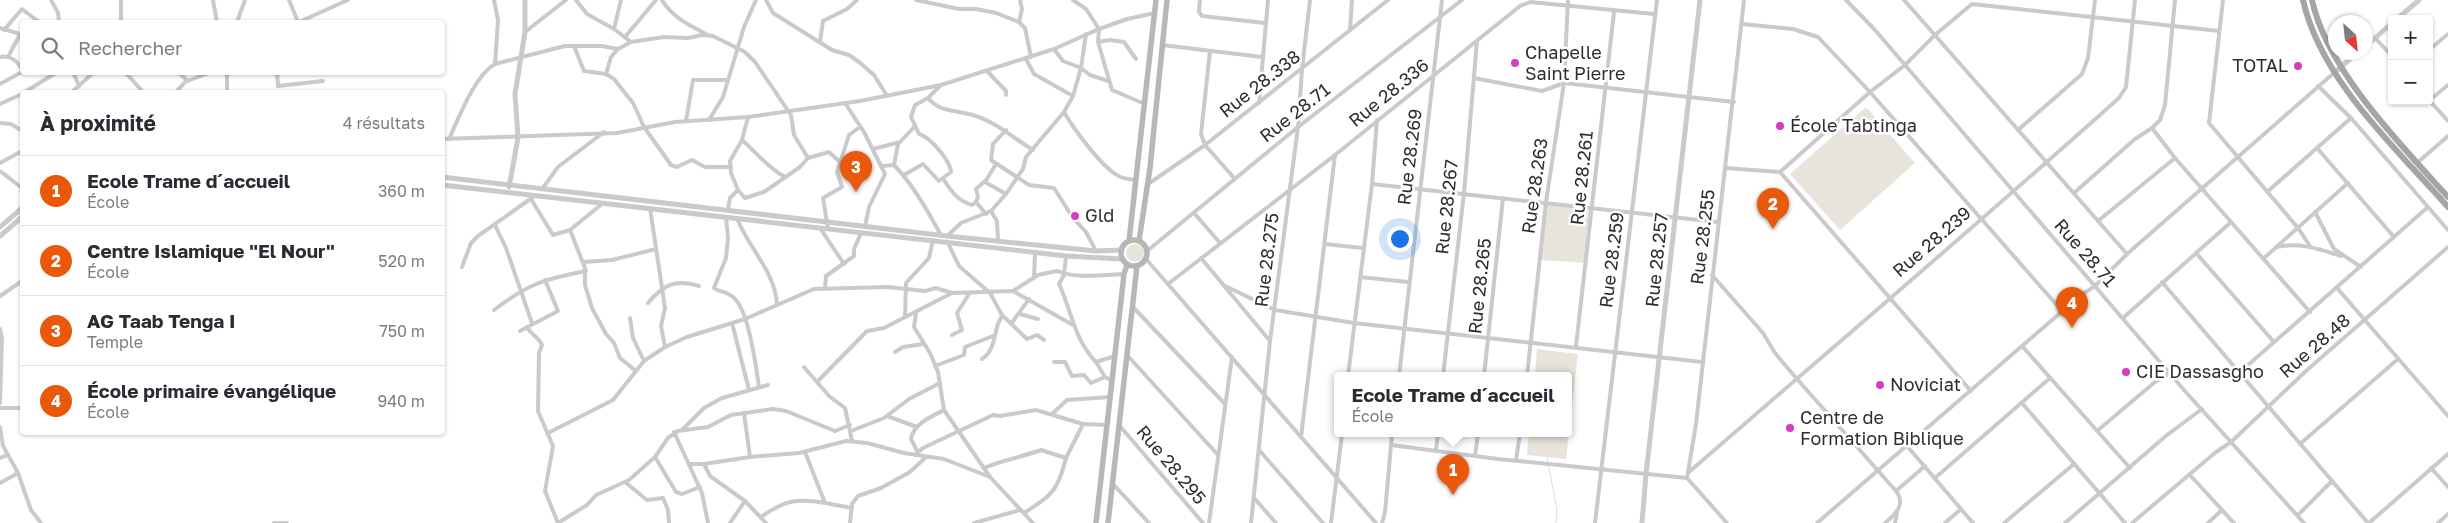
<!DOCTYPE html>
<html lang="fr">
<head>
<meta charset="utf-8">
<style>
  body { margin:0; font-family:"Golos Text",sans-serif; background:#f2f2f3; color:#2b2b33 }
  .controls { position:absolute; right:15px; top:15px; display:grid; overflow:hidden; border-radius:5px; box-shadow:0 1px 4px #0004 }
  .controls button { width:45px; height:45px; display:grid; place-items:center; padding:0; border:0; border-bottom:1px solid #e1e1e2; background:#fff; color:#2b2b33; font:25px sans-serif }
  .compass { position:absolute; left:2328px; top:15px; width:45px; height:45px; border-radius:50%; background:#fff; box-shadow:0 1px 4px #0004; rotate:153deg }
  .you { position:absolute; left:1399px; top:238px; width:18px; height:18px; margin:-12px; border:4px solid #fff; border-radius:50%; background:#1a73e8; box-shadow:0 0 0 8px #1a73e833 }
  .badge { display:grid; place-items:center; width:32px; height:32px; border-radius:50%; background:#ea580c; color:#fff; font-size:16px; font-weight:700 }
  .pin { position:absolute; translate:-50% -41px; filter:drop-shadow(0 1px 2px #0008) }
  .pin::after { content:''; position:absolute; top:26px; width:18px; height:15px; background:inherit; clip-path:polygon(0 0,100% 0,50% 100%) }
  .popup { position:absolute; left:1334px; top:372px; width:238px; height:65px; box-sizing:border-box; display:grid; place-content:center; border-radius:5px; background:#fff; filter:drop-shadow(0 1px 4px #0005); font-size:16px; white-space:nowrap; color:#7c7c81 }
  .popup b { font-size:19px; color:#2b2b33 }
  .popup::after { content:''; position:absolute; left:50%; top:100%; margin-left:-10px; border:10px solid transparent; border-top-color:#fff }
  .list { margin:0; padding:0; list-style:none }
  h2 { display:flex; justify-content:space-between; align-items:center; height:65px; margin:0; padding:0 20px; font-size:21px }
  h2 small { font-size:16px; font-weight:400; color:#7c7c81 }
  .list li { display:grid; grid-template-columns:32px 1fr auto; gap:15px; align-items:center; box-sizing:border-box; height:70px; padding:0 20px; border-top:1px solid #e1e1e2 }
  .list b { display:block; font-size:19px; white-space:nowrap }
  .list p { margin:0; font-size:16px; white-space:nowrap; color:#7c7c81 }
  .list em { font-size:16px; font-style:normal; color:#7c7c81 }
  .icon { flex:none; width:28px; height:28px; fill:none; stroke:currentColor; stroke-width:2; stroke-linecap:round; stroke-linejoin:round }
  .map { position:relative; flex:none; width:2448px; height:523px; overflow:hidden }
  .search { position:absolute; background:#fff; box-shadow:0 1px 4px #0004; left:20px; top:20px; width:425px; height:55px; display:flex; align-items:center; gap:12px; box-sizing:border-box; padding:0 18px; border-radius:5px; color:#7c7c81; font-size:19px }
  .panel { position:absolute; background:#fff; box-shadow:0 1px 4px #0004; left:20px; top:90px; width:425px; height:345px; border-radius:5px }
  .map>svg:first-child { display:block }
  .green { fill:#e9e4db }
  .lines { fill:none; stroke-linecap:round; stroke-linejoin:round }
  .stream { stroke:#c9e7da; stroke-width:1 }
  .minor { stroke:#cacaca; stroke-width:4 }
  .tertiary { stroke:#cacaca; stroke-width:5 }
  .secondary { stroke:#b7b7b7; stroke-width:5.5 }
  .primary { stroke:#a5a5a5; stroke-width:6 }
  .poi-dot { fill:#d53dc7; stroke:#fff; stroke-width:2 }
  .labels { text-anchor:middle; stroke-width:5; stroke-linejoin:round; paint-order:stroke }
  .poi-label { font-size:18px; fill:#2d2d2d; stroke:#fff; text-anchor:start }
  .street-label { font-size:18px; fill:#2d2d2d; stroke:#fff }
</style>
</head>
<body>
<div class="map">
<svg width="2448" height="523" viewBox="0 0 2448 523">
  <rect width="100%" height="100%" fill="#fff"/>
  <!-- green -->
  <g class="green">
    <path d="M1866,107L1915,163L1840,230L1790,174Z"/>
    <path d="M1548,205L1591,210L1587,263L1540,260Z"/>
    <circle cx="1135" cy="253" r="9"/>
    <path d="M1537,349L1578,354L1566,459L1527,455L1529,434H1568V376H1535Z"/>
  </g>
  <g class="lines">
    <!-- stream -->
    <path class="stream" d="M1547,457L1557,510L1556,523"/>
    <!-- minor -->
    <g class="minor">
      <path d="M51,0L58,13L59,22"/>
      <path d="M121,0V22"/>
      <path d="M213,0L217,22"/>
      <path d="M289,0L298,22"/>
      <path d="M494,0L498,20L495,64"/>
      <path d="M576,0L587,14L614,29"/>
      <path d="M621,0L614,29L631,42"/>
      <path d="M662,0C672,17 689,25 706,34"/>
      <path d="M766,0L773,13L832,50L849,55L859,62L874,75L887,96"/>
      <path d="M916,0L959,9H976L996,13L1019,22L1025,28L1031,57"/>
      <path d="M1073,0L1086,9L1099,29L1098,42L1112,90L1145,104"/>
      <path d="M1200,0L1199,12L1202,16L1265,23"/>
      <path d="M1846,0L1875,30L2184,390L2304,523"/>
      <path d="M1904,0L2127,254"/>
      <path d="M2223,0L2209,123L2298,228L2310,246"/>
      <path d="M237,22L245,0"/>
      <path d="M299,22L348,0"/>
      <path d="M1019,22L1022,9L1020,0"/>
      <path d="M1742,24L1793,29L1818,37L1870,92L2062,311"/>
      <path d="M0,28L20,34"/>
      <path d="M4,30L22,9L39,22"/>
      <path d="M1350,30L1352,0"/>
      <path d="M525,32L566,0"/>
      <path d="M625,37L656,0"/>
      <path d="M2375,38L2392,56"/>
      <path d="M820,42L823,21L847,9L857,0"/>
      <path d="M1098,42L1110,40L1124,42L1136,59"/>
      <path d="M1162,45L1262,57"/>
      <path d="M574,46L584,71L606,74L614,79L633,103L644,127L671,165L677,167L692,160L705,167H731"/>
      <path d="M1054,49L1063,61L1081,68L1090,75L1108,81"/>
      <path d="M2429,50L2448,34"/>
      <path d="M1210,51L1201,134L1205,145L1235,179"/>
      <path d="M0,57C10,55 18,61 22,70"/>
      <path d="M8,57L20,34"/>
      <path d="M1026,59L1034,74L1073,96"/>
      <path d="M987,71L1006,91V95"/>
      <path d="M73,72L79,86"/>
      <path d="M125,72L143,92"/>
      <path d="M178,72L188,81"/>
      <path d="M227,72V92"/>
      <path d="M277,72L278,86L323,81"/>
      <path d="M606,74L611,57L618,49"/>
      <path d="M1474,78L1542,91L1564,83L1734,102"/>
      <path d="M0,84L22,72"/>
      <path d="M2318,86L2351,118"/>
      <path d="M25,92L57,72"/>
      <path d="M72,92L94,72"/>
      <path d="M176,92L185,82L211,72"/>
      <path d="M928,98C938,110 949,110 964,113C992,118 1010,136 1033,150"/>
      <path d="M2429,100L2448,121"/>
      <path d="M2430,100L2448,85"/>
      <path d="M845,103L864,132L885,174L869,207L865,226"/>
      <path d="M1259,103L1268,0"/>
      <path d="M0,104L22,94"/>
      <path d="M1064,112C1073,128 1101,166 1117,175C1122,179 1130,179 1136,180"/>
      <path d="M709,120L723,97L744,27L756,0"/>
      <path d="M686,121L693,80H728"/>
      <path d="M0,123L11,124L19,129L22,128"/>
      <path d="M2152,128L2175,158L2310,312"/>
      <path d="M1006,130L993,144L991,160L1029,185L1054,188L1073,218L1086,232L1096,251"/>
      <path d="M2018,130L2082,74L2088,58L2095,0"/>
      <path d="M442,139L617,133L675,122L748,117L860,101L941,85L1054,49L1099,29L1127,19L1155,13"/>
      <path d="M449,139C459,117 475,75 495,64L565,46H602L618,49L631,42L644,40L664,37L688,38L702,35L713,36L745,52L755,62L791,115L794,135L808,158L829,152L841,163"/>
      <path d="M742,140C758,154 766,166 785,177"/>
      <path d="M2317,148L2394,237"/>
      <path d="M873,149L900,142L915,126"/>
      <path d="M0,163L22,151"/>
      <path d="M2417,163L2448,136"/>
      <path d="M996,164L985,182L1006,194"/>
      <path d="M894,165L898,144"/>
      <path d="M882,166L894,165C914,186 927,210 941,235"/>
      <path d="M1725,168L1780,172L1870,92L1905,65L1935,35L1972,4L2219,31"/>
      <path d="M0,171L22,188"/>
      <path d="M1780,172L1971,391"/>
      <path d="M904,175L923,164L939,181L951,172C950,160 930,137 919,134L911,117L915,105L928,98L940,86"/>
      <path d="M944,180C951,191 958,201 972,205L976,202"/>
      <path d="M1148,184L1205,145L1388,0"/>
      <path d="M1372,184L1717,222"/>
      <path d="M542,189L558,167L604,132"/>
      <path d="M738,190L745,198L764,192L800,167L808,158"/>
      <path d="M2267,192L2351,118L2448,230"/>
      <path d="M2074,193L2135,139L2152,128L2160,120L2165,105L2175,0"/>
      <path d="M531,199L553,235L570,230L602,204"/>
      <path d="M976,202L978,197L976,189L985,181"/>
      <path d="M976,202L986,214"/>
      <path d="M650,208L665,308L661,326L665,347"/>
      <path d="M728,209L730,198L738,190L731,173L730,161L742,140L748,117"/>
      <path d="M991,211L997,221L998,241"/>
      <path d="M2315,212L2334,249L2361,267"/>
      <path d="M1194,213L1220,243"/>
      <path d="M726,217L728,238L726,258L714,288C719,292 729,292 734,298C749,311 756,367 759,387"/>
      <path d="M737,218C748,248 775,271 777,304"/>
      <path d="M2098,221L2175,158"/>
      <path d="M495,225L506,248L532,323"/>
      <path d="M820,228L844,264"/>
      <path d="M828,229L823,198L842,187L837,172L849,135L860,127"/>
      <path d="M570,230L585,268V285L592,308L606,334L614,343L620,358L636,371"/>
      <path d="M947,236L961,223L991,211L1006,194L1023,169L1026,157L1064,112L1073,96L1081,68L1086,34"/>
      <path d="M948,243L959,266L990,293L1002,315L1027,339L1037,335L1044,340"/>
      <path d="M1325,244L1363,248"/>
      <path d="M2277,247C2300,242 2319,249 2341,256"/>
      <path d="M1147,251L1298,127L1462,0"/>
      <path d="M2196,253L2274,342"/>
      <path d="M1066,256L1064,275L1059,284C1072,312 1074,339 1096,362L1115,356"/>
      <path d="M1201,258L1270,341"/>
      <path d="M1146,259L1376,523"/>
      <path d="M2263,259L2348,183"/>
      <path d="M583,262L612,260L656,249"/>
      <path d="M462,267L471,243L478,236L536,195"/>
      <path d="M1712,275L1763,333L1775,353L1797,379L1896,491C1906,504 1896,514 1885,523"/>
      <path d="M1360,277L1408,282"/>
      <path d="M1034,278L1035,253"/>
      <path d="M2162,282L2368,523"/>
      <path d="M1168,284L1335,155L1520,6L1530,2L1654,14"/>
      <path d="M1223,285L1275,310L1354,323L1702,362"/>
      <path d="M825,288L826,276L854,256V249L861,233"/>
      <path d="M2337,288L2448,416"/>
      <path d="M1013,291L1038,275L1057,271C1077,279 1102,275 1124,274"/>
      <path d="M0,296L22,281"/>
      <path d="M648,303C664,284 675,279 699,286"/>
      <path d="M1133,307L1224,403"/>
      <path d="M494,310C528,284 544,279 586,271"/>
      <path d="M916,313L914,327L930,353L938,372L944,410"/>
      <path d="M1020,314L1038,319"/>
      <path d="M905,317L906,283L929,258L933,240"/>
      <path d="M630,318L633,338L644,361"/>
      <path d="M2123,318L2231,222"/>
      <path d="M732,323L749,390"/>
      <path d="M1011,324L1029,299"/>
      <path d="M527,327C531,335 538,336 542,345L539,353L538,411L553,446L545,491L558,523L587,505L596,495L629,480L655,457L668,438L678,431L708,427L731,415L773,409L786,411L835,431"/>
      <path d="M0,329L2,339L0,403"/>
      <path d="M520,331L558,311L545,280"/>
      <path d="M952,335L962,330L957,313L969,294"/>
      <path d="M1576,346L1614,12"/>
      <path d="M2023,347L2130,468"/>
      <path d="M895,352L903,347L923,344"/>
      <path d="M1127,355L1218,455"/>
      <path d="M982,359C998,348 992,330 1002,316"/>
      <path d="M1054,362H1065L1072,376L1084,375L1091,383L1105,377L1112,381"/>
      <path d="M1096,362L1105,377"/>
      <path d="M935,366L964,355L965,347L993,336"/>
      <path d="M804,367L829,396L845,408L852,441"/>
      <path d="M2239,373L2428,207"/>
      <path d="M1348,376L1372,184L1377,120"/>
      <path d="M1399,376L1442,0"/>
      <path d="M1443,376L1464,193L1477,41"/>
      <path d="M1484,376L1503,198"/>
      <path d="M1527,376L1546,202L1564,83L1568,0"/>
      <path d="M818,381L867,331L884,328L952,293"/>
      <path d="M2022,403L2125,523"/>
      <path d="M0,408H22"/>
      <path d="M1052,414L1067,400L1110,397"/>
      <path d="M887,416L917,427"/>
      <path d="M1119,425L1203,523"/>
      <path d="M0,427L3,446L18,473L31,510L41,523"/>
      <path d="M682,430L704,408L722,398L768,385"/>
      <path d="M835,431L850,425"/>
      <path d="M851,431L884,418L909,399L940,383"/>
      <path d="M2097,431L2155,382L2170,373"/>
      <path d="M674,432L702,493L708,523"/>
      <path d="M548,433L613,400L644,361L665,347L687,337L745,319L814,289L888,287L925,291L936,288L952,293L1013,291L1073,325"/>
      <path d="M1301,437L1335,155"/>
      <path d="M2300,444L2398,359"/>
      <path d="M1391,445L1498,459L1687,478L1727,523"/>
      <path d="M1907,446L1973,523"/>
      <path d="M1436,450L1438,434"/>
      <path d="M917,451L911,439C913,424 932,416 944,410L990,477"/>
      <path d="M1260,451L1323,523"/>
      <path d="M805,452L825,503L852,508"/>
      <path d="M915,455L923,448L993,415L1000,416L1036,410L1083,424"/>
      <path d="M1475,456L1478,434"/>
      <path d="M655,457L676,492L682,494L700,487"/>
      <path d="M750,457L799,453L846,441L867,443L904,453L944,459L990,477L1033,523"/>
      <path d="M0,458L8,455"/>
      <path d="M1516,460L1520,434"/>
      <path d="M689,464H704L750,457L744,413"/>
      <path d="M704,464L710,476L745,501L766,523"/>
      <path d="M984,468C1003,460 1022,457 1041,450L1066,458L1083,424L1107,425"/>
      <path d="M2431,468L2448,487"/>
      <path d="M1688,473C1832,348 1977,225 2119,98L2126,87L2135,0"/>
      <path d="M2190,475L2234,523"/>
      <path d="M1687,478L1696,424L1744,0"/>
      <path d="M1935,478L2050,378"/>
      <path d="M625,482L647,500L663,498L668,510L669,523"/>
      <path d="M0,483L18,473"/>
      <path d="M1113,484L1149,523"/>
      <path d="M1896,491L1925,466"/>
      <path d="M1254,498L1276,523"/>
      <path d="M1024,513C1052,495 1058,491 1066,458"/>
      <path d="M2298,515L2332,481"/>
      <path d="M761,517C785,500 797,498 825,503"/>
      <path d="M274,523H287"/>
      <path d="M730,523L745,501"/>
      <path d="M850,523L852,504L858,496L881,488L910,472L926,457"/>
      <path d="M974,523L1020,510"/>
      <path d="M1209,523L1232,357"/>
      <path d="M1251,523L1270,341L1298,127L1302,69L1310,0"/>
      <path d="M1331,523L1342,434"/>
      <path d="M1382,523L1385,512L1392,434"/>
      <path d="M1595,523L1657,0"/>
      <path d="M1817,523L2080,296L2095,286L2127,254L2335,72"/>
      <path d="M1895,523L1897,514"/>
      <path d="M1945,523L1961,509"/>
      <path d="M2004,523L2074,464"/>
      <path d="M2065,523L2167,435L2202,409"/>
      <path d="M2132,523L2216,452L2231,442L2307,370L2448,247"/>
      <path d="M2208,523L2222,510"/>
      <path d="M2369,523L2448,454"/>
      <path d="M2438,523L2448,514"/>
    </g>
    <!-- tertiary -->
    <g class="tertiary">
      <path d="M2397,19L2419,0"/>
      <path d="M2366,46L2392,23"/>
      <path d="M2335,72L2358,52"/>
      <path d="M442,177L947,236L1096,251L1121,250"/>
      <path d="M442,185L1066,256L1122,259"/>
      <path d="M509,187L518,138L515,94L525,32V0"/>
      <path d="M0,227L22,208"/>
      <path d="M0,236L22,217"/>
      <path d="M1642,523L1646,474L1700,0"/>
    </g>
    <!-- secondary -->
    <g class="secondary">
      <circle cx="1134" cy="253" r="13"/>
      <path d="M1129,241L1156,0"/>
      <path d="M1139,241L1150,168L1167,0"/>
      <path d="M1096,523L1124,274L1127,265"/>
      <path d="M1108,523L1137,266"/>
    </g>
    <!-- primary -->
    <g class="primary">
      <path d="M2303,0C2321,80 2395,147 2448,207"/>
      <path d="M2312,0C2327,70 2401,145 2448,197"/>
    </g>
  </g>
  <!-- markers -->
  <g class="poi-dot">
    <circle cx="1515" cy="63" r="5"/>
    <circle cx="2298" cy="66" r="5"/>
    <circle cx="1780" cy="126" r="5"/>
    <circle cx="1075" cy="216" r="5"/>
    <circle cx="2126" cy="372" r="5"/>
    <circle cx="1880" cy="385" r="5"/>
    <circle cx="1790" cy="428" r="5"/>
  </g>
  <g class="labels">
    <!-- poi labels -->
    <g class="poi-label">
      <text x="1525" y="59">Chapelle<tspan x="1525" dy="21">Saint Pierre</tspan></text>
      <text x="2288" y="72" text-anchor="end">TOTAL</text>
      <text x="1790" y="132">École Tabtinga</text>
      <text x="1085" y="222">Gld</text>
      <text x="2136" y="378">CIE Dassasgho</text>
      <text x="1890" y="391">Noviciat</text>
      <text x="1800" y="424">Centre de<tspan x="1800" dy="21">Formation Biblique</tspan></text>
    </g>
    <!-- street labels -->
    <g class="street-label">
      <text transform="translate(1260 84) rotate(-38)" y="6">Rue 28.338</text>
      <text transform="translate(1389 93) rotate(-39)" y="6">Rue 28.336</text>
      <text transform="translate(1295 113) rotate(-38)" y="6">Rue 28.71</text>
      <text transform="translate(1410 157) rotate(-83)" y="6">Rue 28.269</text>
      <text transform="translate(1582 178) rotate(-84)" y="6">Rue 28.261</text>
      <text transform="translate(1535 186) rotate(-82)" y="6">Rue 28.263</text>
      <text transform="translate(1447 207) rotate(-84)" y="6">Rue 28.267</text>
      <text transform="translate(1703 237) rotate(-83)" y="6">Rue 28.255</text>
      <text transform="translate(1932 242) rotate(-41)" y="6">Rue 28.239</text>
      <text transform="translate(2085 253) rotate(49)" y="6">Rue 28.71</text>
      <text transform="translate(1267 260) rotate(-83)" y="6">Rue 28.275</text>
      <text transform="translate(1612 260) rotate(-83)" y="6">Rue 28.259</text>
      <text transform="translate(1657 260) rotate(-84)" y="6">Rue 28.257</text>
      <text transform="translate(1480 286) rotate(-84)" y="6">Rue 28.265</text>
      <text transform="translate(2315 346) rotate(-41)" y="6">Rue 28.48</text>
      <text transform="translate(1171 465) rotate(50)" y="6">Rue 28.295</text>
    </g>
  </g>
</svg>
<div class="controls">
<button>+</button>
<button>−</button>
</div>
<svg class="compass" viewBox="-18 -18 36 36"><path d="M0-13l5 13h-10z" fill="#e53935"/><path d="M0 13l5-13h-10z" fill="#7c7c81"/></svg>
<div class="you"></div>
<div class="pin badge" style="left:1453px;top:495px">1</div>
<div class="popup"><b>Ecole Trame d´accueil</b>École</div>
<div class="pin badge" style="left:1773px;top:229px">2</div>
<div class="pin badge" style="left:856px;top:192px">3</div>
<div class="pin badge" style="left:2072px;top:328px">4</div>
<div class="search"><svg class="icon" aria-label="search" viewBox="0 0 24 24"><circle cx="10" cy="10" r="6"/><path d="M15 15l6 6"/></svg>Rechercher</div>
<section class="panel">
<h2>À proximité<small>4 résultats</small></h2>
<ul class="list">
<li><span class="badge">1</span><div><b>Ecole Trame d´accueil</b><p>École</p></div><em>360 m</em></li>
<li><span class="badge">2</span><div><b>Centre Islamique &quot;El Nour&quot;</b><p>École</p></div><em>520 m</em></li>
<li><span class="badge">3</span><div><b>AG Taab Tenga I</b><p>Temple</p></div><em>750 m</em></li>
<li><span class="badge">4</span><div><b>École primaire évangélique</b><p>École</p></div><em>940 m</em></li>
</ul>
</section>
</div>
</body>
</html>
